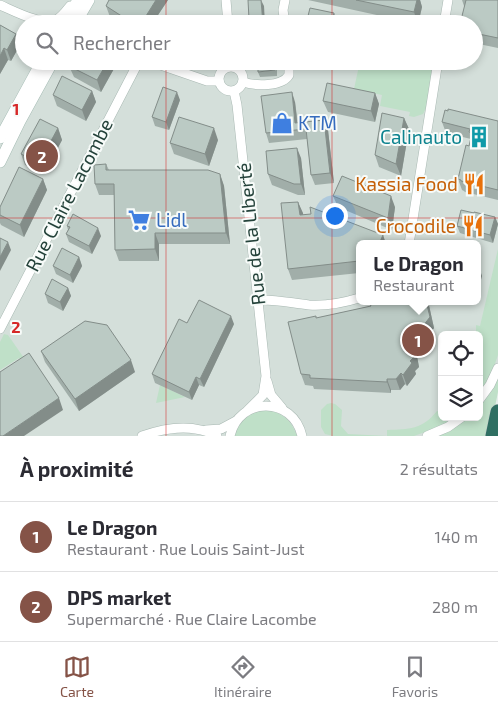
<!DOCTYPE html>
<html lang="fr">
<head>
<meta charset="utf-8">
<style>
  body { margin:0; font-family:"Exo 2",sans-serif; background:#f7f7f7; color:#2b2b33 }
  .controls { position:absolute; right:15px; bottom:15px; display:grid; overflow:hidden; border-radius:8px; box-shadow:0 2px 8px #0003 }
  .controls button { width:45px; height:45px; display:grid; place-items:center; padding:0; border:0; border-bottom:1px solid #e1e1e2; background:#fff; color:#2b2b33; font:25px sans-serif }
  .you { position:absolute; left:334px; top:215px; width:18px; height:18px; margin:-12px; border:4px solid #fff; border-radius:50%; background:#1a73e8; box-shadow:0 0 0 8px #1a73e833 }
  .badge { display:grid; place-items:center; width:32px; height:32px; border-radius:50%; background:#855347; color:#fff; font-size:16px; font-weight:700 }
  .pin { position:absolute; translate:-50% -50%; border:2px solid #fff; box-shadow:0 1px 5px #0006 }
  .popup { position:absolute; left:356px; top:240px; width:125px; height:65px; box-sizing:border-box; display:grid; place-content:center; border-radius:8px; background:#fff; filter:drop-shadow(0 1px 4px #0005); font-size:16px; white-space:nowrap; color:#7c7c81 }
  .popup b { font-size:19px; color:#2b2b33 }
  .popup::after { content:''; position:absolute; left:50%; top:100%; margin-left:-10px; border:10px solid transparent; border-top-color:#fff }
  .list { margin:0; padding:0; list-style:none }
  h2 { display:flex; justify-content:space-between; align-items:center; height:65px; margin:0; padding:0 20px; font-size:21px }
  h2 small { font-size:16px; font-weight:400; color:#7c7c81 }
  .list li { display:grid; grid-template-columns:32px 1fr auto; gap:15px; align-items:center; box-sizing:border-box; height:70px; padding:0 20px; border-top:1px solid #e1e1e2 }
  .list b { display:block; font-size:19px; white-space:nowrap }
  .list p { margin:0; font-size:16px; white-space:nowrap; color:#7c7c81 }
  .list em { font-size:16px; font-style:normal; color:#7c7c81 }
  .icon { flex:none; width:28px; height:28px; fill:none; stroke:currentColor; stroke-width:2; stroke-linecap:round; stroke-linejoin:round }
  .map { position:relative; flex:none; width:498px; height:436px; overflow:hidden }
  .search { position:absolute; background:#fff; box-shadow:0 2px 8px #0003; left:15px; right:15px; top:15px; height:55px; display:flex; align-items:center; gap:12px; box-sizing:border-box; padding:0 18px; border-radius:28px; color:#7c7c81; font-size:19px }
  .sheet { height:205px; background:#fff }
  nav { display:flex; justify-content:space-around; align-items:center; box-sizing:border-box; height:70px; border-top:1px solid #e1e1e2; background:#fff; font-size:14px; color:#7c7c81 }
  nav a { display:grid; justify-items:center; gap:2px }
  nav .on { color:#855347 }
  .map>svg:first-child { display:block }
  .built { fill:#d4dfda; fill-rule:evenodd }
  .green { fill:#bfe0c8 }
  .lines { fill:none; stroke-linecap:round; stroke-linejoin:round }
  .street-casing { stroke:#a8b8b2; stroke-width:10 }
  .secondary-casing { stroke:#a4bbb3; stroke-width:12 }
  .highway-casing { stroke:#c2cac8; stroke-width:16 }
  .street { stroke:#fff; stroke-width:9 }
  .secondary { stroke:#fff; stroke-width:11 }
  .highway { stroke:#2f6f62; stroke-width:15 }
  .wall { fill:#a1aea9 }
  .shaded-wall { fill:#838d89 }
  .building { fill:#bbcac4; stroke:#838d89 }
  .grid { fill:none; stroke:#d62828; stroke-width:1; stroke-opacity:0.55 }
  .labels { text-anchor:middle; stroke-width:4; stroke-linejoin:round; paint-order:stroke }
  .shop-label { font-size:19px; fill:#366cbe; stroke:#f7fbf9; text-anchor:start }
  .culture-label { font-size:19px; fill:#0d838f; stroke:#f7fbf9; text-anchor:end }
  .food-label { font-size:19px; fill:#c56008; stroke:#f7fbf9; text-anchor:end }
  .street-label { font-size:19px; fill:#24423a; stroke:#f7fbf9 }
  .grid-label { font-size:16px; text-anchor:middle; font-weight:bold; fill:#d62828; stroke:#f7fbf9; stroke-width:4; stroke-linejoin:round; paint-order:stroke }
</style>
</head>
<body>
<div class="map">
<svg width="498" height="436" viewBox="0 0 498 436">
  <rect width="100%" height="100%" fill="#e6efeb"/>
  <!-- built -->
  <path class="built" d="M0,0H498V367L483,436H0ZM24,24H474V61H24ZM359,244H477V301H359ZM442,335H479V417H442Z"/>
  <!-- green -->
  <g class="green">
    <path d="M360,61H433L426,108L423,114L414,117L409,116L410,112L380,106L382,95L354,89Z"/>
    <path d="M498,249V355L490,378L479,395V335H476V325L480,326Z"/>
    <path d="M4,334L8,335L24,358L22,362L19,358L0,370V342Z"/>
    <path d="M498,377V392L489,436H438C455,430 462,417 479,417V406L489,395Z"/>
    <path d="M160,385L185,397L156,403Z"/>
    <path d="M331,403L335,404L342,410L341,426L348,434L387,436V430C409,429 422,430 437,411L440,412L442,410V417H456L439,427L414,436H333L325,434L321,427V410L327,404Z"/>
    <path d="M266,410C283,412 292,421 297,436H234C240,420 249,412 266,410Z"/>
  </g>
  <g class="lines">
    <!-- street casing -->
    <g class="street-casing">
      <g id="street">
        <path d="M226,0L228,24"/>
        <path d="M0,5C14,11 42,26 56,20C62,17 66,11 70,6"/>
        <path d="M285,24L283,10L285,0"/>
        <path d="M444,24L448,0"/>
        <path d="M149,61L207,81H219"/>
        <circle cx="231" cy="79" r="12"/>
        <path d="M243,82C255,86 282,87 289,75V61"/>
        <path d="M234,91L237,105L266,376L263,395L248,410"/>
        <path d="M409,244L438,61"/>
        <path d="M258,300C275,299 291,303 309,305C326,306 343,303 359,298"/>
        <path d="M0,329L139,61"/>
        <path d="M267,381L271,395L282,408"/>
        <path d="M479,400L490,385L498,368"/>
        <path d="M206,430L221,429L236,421"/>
        <path d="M142,436C167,427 193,423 217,436"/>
        <path d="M230,436C239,396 293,396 302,436"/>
        <path d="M427,436L448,427L462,417"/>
      </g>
    </g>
    <!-- secondary casing -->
    <g class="secondary-casing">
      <g id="secondary">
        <path d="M64,24L78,0"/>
        <path d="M75,24L89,0"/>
        <path d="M0,138L42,61"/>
        <path d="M0,162L20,121L53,61"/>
      </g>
    </g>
    <!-- highway casing -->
    <g class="highway-casing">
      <path id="highway" d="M493,436L498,412"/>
    </g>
    <!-- street -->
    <use href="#street" class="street"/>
    <!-- secondary -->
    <use href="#secondary" class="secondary"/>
    <!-- highway -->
    <use href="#highway" class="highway"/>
  </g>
  <!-- wall -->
  <g class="wall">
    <path d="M109,0H168L152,24H121L110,17L106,6Z"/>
    <path d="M308,0H420L422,7L418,24Z"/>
    <path d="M462,0H498V48L474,43V24L464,6Z"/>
    <path d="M0,25L16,34L20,45L11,61L8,60L0,74Z"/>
    <path d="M116,65L101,92L74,77L69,66Z"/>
    <path d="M277,70V76L260,77L258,72Z"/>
    <path d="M92,91L96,102L86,121L57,106L53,95Z"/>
    <path d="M375,93L379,104L375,122L328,112L323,101Z"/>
    <path d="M180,100L169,130L155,126L152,117Z"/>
    <path d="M295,102L298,123L328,130L334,183L315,185L311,175L307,139L269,143L266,133Z"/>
    <path d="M404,118L409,129L401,176L379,167L375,155Z"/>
    <path d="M498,121V200L465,192L464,191L462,190L458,179L469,146L471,139L446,133L442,122Z"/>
    <path d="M58,128L62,140L44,174L25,165L21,154Z"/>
    <path d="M218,140L209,166L174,154L170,143Z"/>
    <path d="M301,158L305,195H298L272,185L268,174Z"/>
    <path d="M106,164L109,170L220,174L224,186L230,244H159V261H119L115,250L114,195H99L95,184Z"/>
    <path d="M43,179L47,190L24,237L1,225L0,223V207Z"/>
    <path d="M333,196L395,207L392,230L338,207Z"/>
    <path d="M298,202L303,215L383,235L386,244H359V273L292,280L288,269Z"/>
    <path d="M474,213L495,217L498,224L493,243L460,233L457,226Z"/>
    <path d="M67,226L101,236L92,254L69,242L66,234L68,230Z"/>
    <path d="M79,257L82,266L73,283L56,274L53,266Z"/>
    <path d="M68,288L71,296L63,311L48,303L45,294Z"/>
    <path d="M384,301H428L434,328L416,351L419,367L415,371L416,374L407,386L405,384L400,390H391V393L314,389L313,386L305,385L301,374L317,318L371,306Z"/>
    <path d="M187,323L234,324L204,387L199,385L192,400L155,383L152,374Z"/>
    <path d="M41,351L135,372L79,411L45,362Z"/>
  </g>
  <!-- shaded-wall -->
  <g class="shaded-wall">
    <path d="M156,0H168L152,24H141Z"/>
    <path d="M261,0L264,6L265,24H263Z"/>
    <path d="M417,0H420L422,7L418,24L414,12Z"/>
    <path d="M334,13L338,24H331Z"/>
    <path d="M16,34L20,45L11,61L7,50Z"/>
    <path d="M4,48L8,60L0,74V56Z"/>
    <path d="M108,61H114L116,65L101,92L97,80Z"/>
    <path d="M92,91L96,102L86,121L82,110Z"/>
    <path d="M177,92L180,100L169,130L166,122Z"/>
    <path d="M292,92L295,102L298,130L295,123Z"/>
    <path d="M375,93L379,104L375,122L371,111Z"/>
    <path d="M404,118L409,129L401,176L396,164Z"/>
    <path d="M324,120L328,130L334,183L330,173Z"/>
    <path d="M58,128L62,140L44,174L39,163Z"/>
    <path d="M214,128L218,140L209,166L205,154Z"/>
    <path d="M297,148L301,158L305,195L301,184Z"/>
    <path d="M220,174L224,186L230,244L226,233Z"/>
    <path d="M43,179L47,190L24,237L20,225Z"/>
    <path d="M391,196L395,207L392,230L388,218Z"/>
    <path d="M298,202L303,213L304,226L300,215Z"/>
    <path d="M495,217L498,224L493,243L490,235Z"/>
    <path d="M98,228L101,236L92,254L89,246Z"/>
    <path d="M155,233L159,244V261L155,249Z"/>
    <path d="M383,235L386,244H379Z"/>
    <path d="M8,242L11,250L0,271V257Z"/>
    <path d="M79,257L82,266L73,283L70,275Z"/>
    <path d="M477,259L480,267V270L482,276L478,291L477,287Z"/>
    <path d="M68,288L71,296L63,311L60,302Z"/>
    <path d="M426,301H428L434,328L416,351L419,367L415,371L416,374L407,386L403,375L410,361L412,340Z"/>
    <path d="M231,316L234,324L204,387L200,379Z"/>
    <path d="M131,360L135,372L79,411L75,399Z"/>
    <path d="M401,373L405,384L400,390L396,379Z"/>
    <path d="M196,377L199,385L192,400L189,392Z"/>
    <path d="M387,379L391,390V393L387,382Z"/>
    <path d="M59,398L63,410L24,436H3Z"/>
  </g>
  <!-- building -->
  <g class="building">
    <path d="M109,0H156L141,24H134L106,6Z"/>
    <path d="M248,0H261L263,24H257L256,23H251L249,19Z"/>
    <path d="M356,0H417L414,12Z"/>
    <path d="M466,0H498V38L474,33V24H460Z"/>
    <path d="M310,8L334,13L331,24H306Z"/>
    <path d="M0,25L16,34L7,50L4,48L0,56Z"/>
    <path d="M72,61H108L97,80L69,66Z"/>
    <path d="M275,64V70L258,72V66Z"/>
    <path d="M62,76L92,91L82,110L53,95Z"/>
    <path d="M327,83L375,93L371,111L323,101Z"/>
    <path d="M163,87L177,92L166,122L152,117Z"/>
    <path d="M292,92L295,123L324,120L330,173L311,175L306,129L266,133L261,96Z"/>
    <path d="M448,109L498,121V190L461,181V180L458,179L466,145L469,146L472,133L469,132L470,129L442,122L445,110L448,111Z"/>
    <path d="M382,113L404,118L396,164L375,155Z"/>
    <path d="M179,117L214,128L205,154L170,143Z"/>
    <path d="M40,119L58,128L39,163L21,154Z"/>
    <path d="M297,148L301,184H294L268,174L266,151Z"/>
    <path d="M106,164V170H208L220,174L226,233H155V249L115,250L114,184H95L94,165Z"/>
    <path d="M19,167L43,179L20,225L0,215V207Z"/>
    <path d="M342,176L391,196L388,218L333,196Z"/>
    <path d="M298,202L300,215L311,214L310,207L383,235L379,244H359V261L288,269L281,203Z"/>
    <path d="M461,210L474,213V212L495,217L490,235L457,226Z"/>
    <path d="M73,214L98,228L89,246L66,234L70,227L67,226Z"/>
    <path d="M0,238L8,242L0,257Z"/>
    <path d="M62,248L79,257L70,275L53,266Z"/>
    <path d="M477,267H479L477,275Z"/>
    <path d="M52,279L68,288L60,302L45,294Z"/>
    <path d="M199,300L231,316L200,379L196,377L189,392L152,374L179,319L187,323Z"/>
    <path d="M384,301H426L430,317L412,340L415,356L410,361L412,363L403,375L401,373L396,379H387V382L310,378V375L301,374L288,322L316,316V318L371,306L370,304Z"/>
    <path d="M85,321L107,325L131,360L75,399L41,351Z"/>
    <path d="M29,353L59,398L3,436H0V372Z"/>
  </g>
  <!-- grid -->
  <path class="grid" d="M166,0V24M332,0V24M166,61V436M332,61V436M0,218H498"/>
  <!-- icons -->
  <defs>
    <g id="shop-bare" transform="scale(1.725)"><path d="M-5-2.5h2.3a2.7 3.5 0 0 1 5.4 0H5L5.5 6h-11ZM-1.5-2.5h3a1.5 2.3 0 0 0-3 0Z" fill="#3f7fe0" stroke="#f7fbf9" stroke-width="2.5" paint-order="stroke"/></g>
    <g id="building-bare" transform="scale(1.725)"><path d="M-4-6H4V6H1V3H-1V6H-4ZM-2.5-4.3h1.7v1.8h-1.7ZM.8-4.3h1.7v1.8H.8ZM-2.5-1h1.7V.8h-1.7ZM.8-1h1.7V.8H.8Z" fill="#0f9aa8" stroke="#f7fbf9" stroke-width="2.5" paint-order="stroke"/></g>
    <g id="restaurant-bare" transform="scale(1.725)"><path d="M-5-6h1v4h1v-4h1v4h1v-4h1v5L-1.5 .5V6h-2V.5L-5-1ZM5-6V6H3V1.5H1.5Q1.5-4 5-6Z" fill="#e8710a" stroke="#f7fbf9" stroke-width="2.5" paint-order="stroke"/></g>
    <g id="supermarket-bare" transform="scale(1.725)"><path d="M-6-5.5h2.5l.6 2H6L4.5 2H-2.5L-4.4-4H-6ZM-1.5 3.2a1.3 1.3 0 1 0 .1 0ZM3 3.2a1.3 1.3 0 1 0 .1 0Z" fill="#3f7fe0" stroke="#f7fbf9" stroke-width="2.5" paint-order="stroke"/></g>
  </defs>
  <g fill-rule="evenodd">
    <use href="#shop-bare" x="282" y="123"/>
    <use href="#building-bare" x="479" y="137"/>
    <use href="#restaurant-bare" x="474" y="184"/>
    <use href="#supermarket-bare" x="139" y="220"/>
    <use href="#restaurant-bare" x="473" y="226"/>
  </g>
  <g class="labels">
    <!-- shop labels -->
    <g class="shop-label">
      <text x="298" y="130">KTM</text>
      <text x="156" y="227">Lidl</text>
    </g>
    <!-- culture labels -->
    <g class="culture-label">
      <text x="462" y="144">Calinauto</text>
    </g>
    <!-- food labels -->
    <g class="food-label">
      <text x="458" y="191">Kassia Food</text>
      <text x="456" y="233">Crocodile</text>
    </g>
    <!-- street labels -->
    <g class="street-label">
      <text transform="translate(69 195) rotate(-63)" y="7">Rue Claire Lacombe</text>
      <text transform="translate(251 234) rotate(-96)" y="7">Rue de la Liberté</text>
    </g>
  </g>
  <g class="grid-label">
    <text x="16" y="115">1</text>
    <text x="16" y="333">2</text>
  </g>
</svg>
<div class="controls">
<button><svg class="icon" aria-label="locate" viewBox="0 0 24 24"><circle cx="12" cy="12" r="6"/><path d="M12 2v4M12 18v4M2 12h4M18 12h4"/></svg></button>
<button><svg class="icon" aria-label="layers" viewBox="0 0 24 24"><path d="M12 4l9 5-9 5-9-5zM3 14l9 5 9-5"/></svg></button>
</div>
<div class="you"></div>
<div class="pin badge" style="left:418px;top:340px">1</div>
<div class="popup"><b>Le Dragon</b>Restaurant</div>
<div class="pin badge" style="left:42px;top:156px">2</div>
<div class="search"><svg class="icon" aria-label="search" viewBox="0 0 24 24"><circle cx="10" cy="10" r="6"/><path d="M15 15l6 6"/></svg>Rechercher</div>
</div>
<section class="sheet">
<h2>À proximité<small>2 résultats</small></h2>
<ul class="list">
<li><span class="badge">1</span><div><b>Le Dragon</b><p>Restaurant · Rue Louis Saint-Just</p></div><em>140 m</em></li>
<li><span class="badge">2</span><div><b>DPS market</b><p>Supermarché · Rue Claire Lacombe</p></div><em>280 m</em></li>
</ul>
</section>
<nav>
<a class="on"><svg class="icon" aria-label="map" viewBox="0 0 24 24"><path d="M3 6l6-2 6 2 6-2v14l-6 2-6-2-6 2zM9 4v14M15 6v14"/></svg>Carte</a>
<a><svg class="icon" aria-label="directions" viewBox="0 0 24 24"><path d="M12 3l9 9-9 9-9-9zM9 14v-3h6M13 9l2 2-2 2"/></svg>Itinéraire</a>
<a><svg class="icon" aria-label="saved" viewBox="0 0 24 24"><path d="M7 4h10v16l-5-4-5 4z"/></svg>Favoris</a>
</nav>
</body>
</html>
